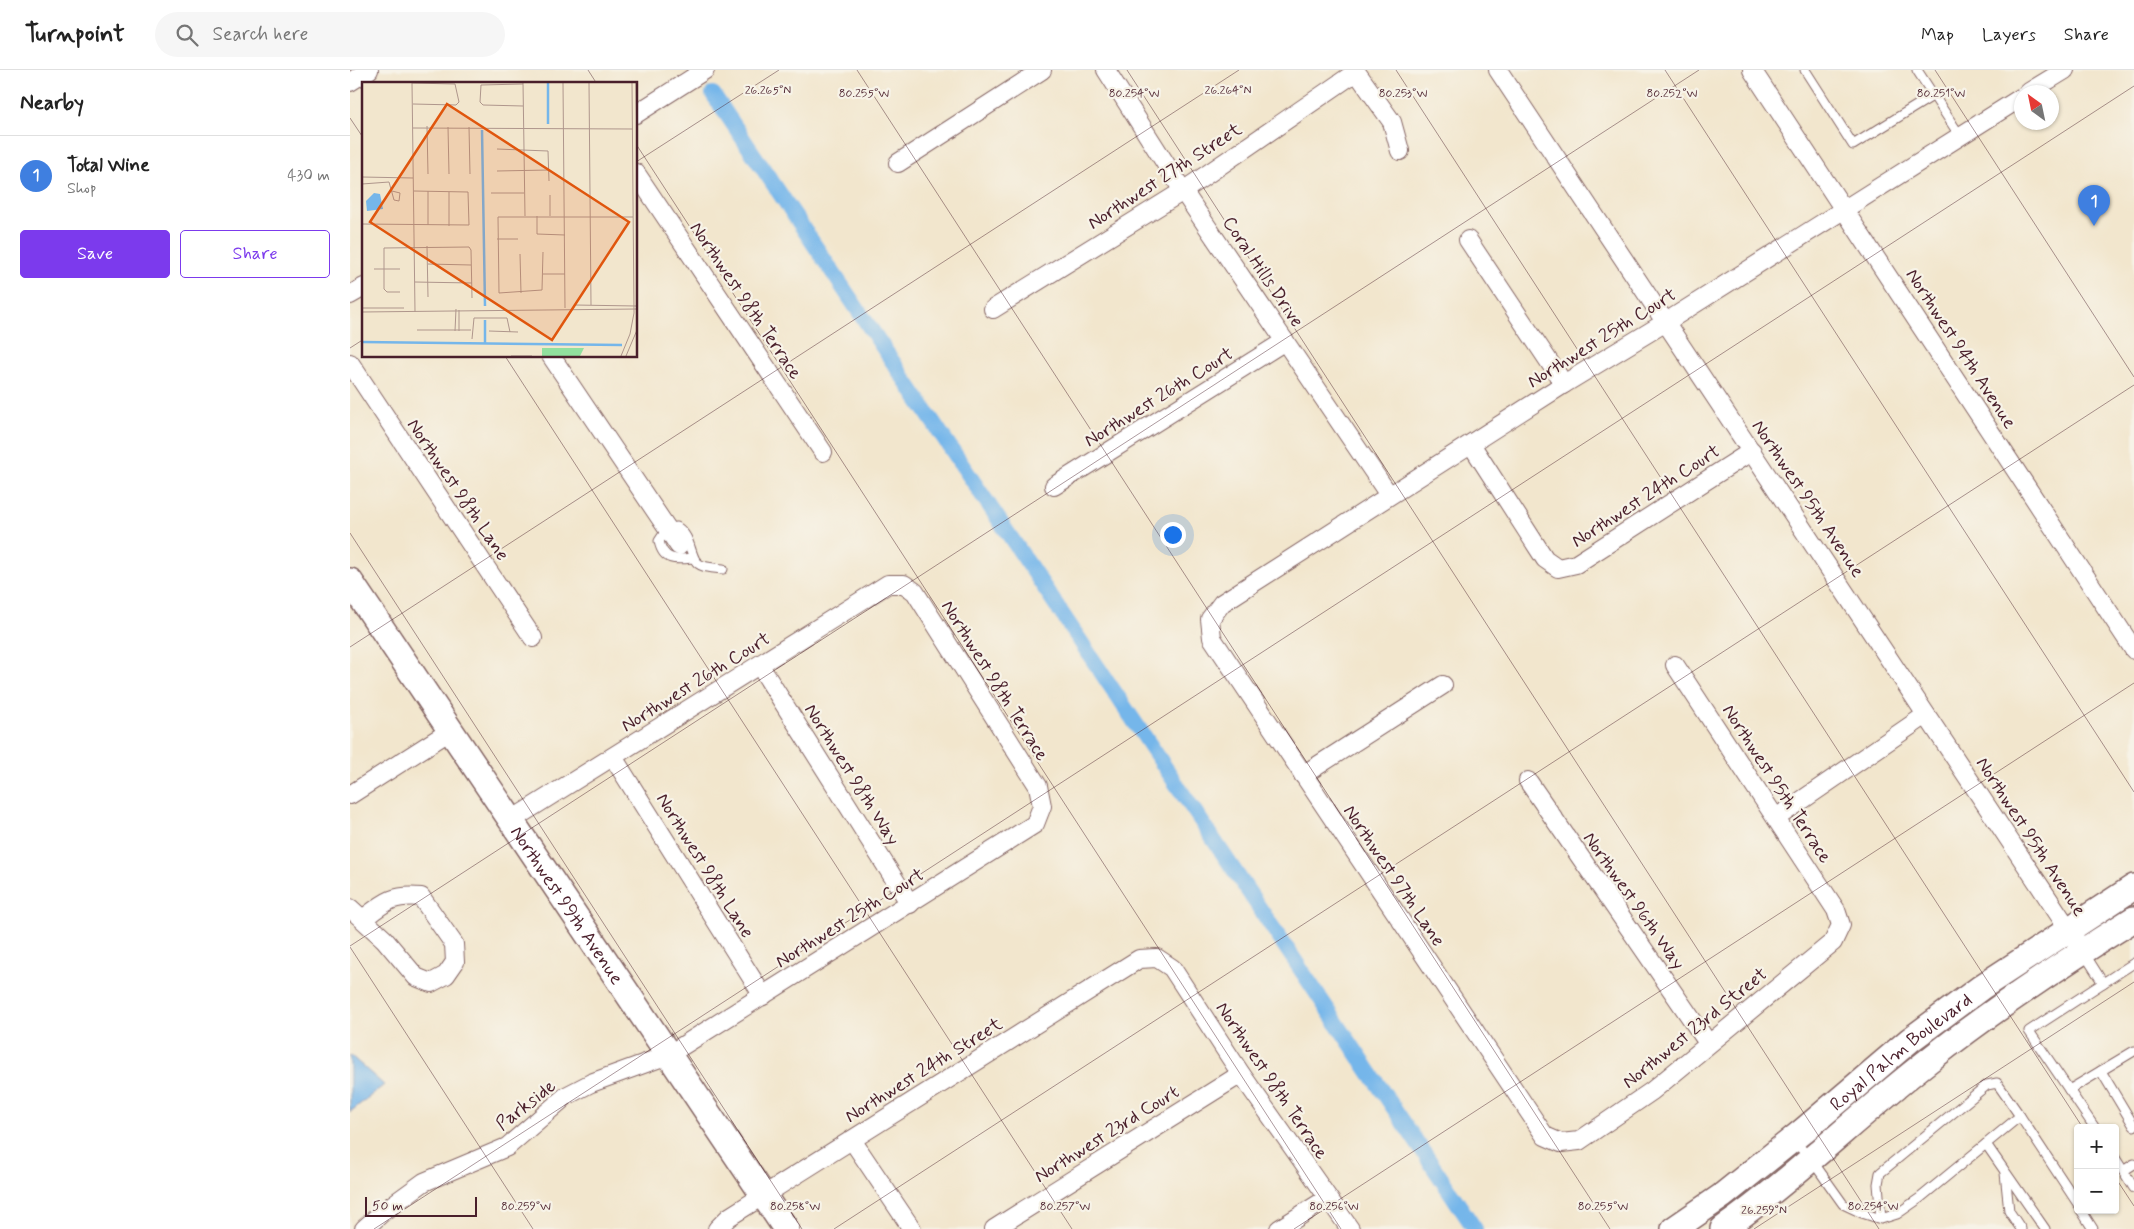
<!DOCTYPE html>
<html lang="en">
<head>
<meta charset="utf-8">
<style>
  body { margin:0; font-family:Mynerve,sans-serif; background:#f6f6f6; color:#222 }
  .controls { position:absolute; right:15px; bottom:15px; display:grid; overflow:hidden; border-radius:5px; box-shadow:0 1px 4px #0004 }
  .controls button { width:45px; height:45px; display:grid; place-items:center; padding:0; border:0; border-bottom:1px solid #e0e0e0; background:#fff; color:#222; font:25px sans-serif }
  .compass { position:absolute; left:1664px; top:15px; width:45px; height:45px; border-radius:50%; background:#fff; box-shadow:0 1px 4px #0004; rotate:327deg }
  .scale { position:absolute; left:15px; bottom:12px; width:112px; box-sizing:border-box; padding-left:5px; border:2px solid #4a1f2b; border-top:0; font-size:14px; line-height:18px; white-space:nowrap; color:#4a1f2b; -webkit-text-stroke:4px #f7f3e8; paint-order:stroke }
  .you { position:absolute; left:822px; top:464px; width:18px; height:18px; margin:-12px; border:4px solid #fff; border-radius:50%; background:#1a73e8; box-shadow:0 0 0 8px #1a73e833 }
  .badge { display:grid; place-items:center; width:32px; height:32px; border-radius:50%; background:#7c3aed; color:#fff; font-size:16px; font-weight:700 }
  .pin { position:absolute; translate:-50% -41px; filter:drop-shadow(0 1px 2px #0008) }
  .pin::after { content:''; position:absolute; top:26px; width:18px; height:15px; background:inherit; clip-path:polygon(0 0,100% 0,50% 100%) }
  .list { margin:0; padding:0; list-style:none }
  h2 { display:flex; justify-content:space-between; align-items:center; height:65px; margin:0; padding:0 20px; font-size:21px }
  h2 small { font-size:16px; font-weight:400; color:#767676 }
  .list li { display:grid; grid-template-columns:32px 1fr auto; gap:15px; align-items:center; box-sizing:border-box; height:80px; padding:0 20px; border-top:1px solid #e0e0e0 }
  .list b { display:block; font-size:19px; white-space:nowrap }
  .list p { margin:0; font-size:16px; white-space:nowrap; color:#767676 }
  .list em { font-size:16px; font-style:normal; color:#767676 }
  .actions { display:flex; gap:10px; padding:15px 20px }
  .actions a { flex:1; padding:11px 0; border:1px solid #7c3aed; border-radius:5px; text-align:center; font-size:18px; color:#7c3aed }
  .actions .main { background:#7c3aed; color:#fff }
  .icon { flex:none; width:28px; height:28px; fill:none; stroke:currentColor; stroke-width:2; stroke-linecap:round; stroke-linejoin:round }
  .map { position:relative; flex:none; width:1784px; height:1159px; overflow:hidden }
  header { display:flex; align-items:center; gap:30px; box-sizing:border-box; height:70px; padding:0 25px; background:#fff; border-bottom:1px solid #e0e0e0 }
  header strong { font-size:24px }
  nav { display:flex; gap:28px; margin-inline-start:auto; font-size:18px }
  .search { width:350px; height:45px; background:#f6f6f6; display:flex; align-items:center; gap:12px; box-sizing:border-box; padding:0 18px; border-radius:28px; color:#767676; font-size:19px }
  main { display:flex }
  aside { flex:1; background:#fff }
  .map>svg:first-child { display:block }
  .water { fill:#75b6ea; stroke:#606a8a }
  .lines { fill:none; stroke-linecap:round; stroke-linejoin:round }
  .canal { stroke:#75b6ea; stroke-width:16 }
  .lane-casing { stroke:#856564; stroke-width:11 }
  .street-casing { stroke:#856564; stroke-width:20 }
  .secondary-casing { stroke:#856564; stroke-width:28 }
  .lane { stroke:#fff; stroke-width:9 }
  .street { stroke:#fff; stroke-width:18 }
  .secondary { stroke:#fff; stroke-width:25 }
  .ticks { fill:none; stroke:#4a1f2b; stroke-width:1; stroke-opacity:0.45 }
  .labels { text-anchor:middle; stroke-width:4.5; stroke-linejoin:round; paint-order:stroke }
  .street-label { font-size:19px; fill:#4a1f2b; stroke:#f7f3e8 }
  .inset-river { fill:none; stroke:#75b6ea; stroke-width:2.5 }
  .inset-road { fill:none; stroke:#af968c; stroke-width:1 }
  .view { fill:#e0560e; fill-opacity:0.15; stroke:#e0560e; stroke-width:2.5 }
  .inset-edge { fill:none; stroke:#4a1f2b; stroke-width:2.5 }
  .ticks-label { font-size:12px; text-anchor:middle; fill:#4a1f2b; stroke:#f7f3e8; stroke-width:4.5; stroke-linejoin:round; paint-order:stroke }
</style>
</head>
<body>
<header>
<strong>Turnpoint</strong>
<div class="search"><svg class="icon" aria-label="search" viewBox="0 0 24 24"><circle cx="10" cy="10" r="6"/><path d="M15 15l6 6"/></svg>Search here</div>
<nav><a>Map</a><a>Layers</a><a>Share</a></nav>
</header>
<main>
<aside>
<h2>Nearby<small></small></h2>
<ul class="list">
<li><span class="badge" style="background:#3f7fe0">1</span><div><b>Total Wine</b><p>Shop</p></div><em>430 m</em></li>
</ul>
<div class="actions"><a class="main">Save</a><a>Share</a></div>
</aside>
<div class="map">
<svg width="1784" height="1159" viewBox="0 0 1784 1159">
  <rect width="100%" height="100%" fill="#f7f3e8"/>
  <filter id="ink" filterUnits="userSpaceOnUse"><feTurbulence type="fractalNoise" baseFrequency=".02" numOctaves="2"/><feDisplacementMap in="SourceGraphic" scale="10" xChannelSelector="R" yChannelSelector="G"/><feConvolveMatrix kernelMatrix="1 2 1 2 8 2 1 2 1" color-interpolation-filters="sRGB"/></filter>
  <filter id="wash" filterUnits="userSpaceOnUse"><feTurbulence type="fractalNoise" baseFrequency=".0096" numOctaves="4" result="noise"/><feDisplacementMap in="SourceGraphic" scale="20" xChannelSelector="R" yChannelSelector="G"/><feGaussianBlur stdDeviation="1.12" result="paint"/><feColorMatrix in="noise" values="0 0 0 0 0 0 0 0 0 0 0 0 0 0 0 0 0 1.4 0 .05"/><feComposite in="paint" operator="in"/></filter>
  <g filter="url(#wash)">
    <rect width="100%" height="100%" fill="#f2e6cd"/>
    <!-- water -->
    <path class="water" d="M0,985L34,1015L0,1042Z"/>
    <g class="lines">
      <!-- canal -->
      <path class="canal" d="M363,24L1125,1159"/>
    </g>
  </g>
  <g filter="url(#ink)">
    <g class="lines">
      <!-- lane casing -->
      <g class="lane-casing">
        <g id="lane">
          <path d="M1455,0L1503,75L1584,25"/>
          <path d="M1567,0L1610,66"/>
          <path d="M342,488C325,490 313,491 309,471L317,459L327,457C344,468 338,492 353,496C359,498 367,498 373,499"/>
          <path d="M1734,883L1753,913L1679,961L1745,1058"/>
          <path d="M1753,913L1784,893"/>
          <path d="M1751,1001L1784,1056"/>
          <path d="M1719,1020L1784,981"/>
          <path d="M1670,1046L1728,1134"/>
          <path d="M1443,1070L1461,1089L1493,1134L1512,1143L1531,1149L1547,1144L1570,1128L1670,1046L1647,1013L1637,1015L1530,1103L1528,1114L1531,1149"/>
          <path d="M1636,1074L1695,1159"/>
          <path d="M1765,1088L1784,1118"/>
          <path d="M1773,1101L1784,1094"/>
          <path d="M1655,1103L1659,1141L1671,1159"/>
          <path d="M1731,1140L1743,1159"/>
        </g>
      </g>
      <!-- street casing -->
      <g class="street-casing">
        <g id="street">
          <path d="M756,0L833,121L1039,425"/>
          <path d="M1005,0L1042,52L1050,81"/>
          <path d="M1148,0L1733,881"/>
          <path d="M1402,0L1784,580"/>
          <path d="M0,12L19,0"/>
          <path d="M1679,22L1715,0"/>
          <path d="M286,44L355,0"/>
          <path d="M548,93L692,0"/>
          <path d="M286,103L473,382"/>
          <path d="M1118,170L1214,314"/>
          <path d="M0,225L14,217"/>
          <path d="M643,239L833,121L1006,2"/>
          <path d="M201,286L329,476"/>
          <path d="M0,293L183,568"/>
          <path d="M1121,374L1195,489L1208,498L1226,494L1402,381"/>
          <path d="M704,416L935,271"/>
          <path d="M1325,595L1486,840L1491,855L1483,872L1302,1021L1229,1071L1211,1073L1195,1066L862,568L860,549L872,533L1214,314L1316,252L1672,27"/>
          <path d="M410,596L560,834"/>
          <path d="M263,687L413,926"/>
          <path d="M953,705L1093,615"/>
          <path d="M1178,711L1358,973"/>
          <path d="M0,725L100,661"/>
          <path d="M1426,748L1576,645"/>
          <path d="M0,838L34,869L66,907L81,913L96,905L105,892L104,874L71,827C43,824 35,832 13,849"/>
          <path d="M502,1070L562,1159"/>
          <path d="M14,1159L34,1141L74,1112L157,1077L216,1026L241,1013L318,985L685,754L692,736L688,716L565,522L554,514H538L160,751"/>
          <path d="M367,1159L379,1147L789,889L807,888L822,898L891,1004L1000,1159"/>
          <path d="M644,1159L891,1004"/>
          <path d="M929,1159L978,1128"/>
        </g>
      </g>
      <!-- secondary casing -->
      <g class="secondary-casing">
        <g id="secondary">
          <path id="s1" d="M0,511L436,1159"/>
          <path id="s2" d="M1324,1159L1372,1126L1453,1061L1560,970L1633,916L1784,817"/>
          <path d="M1373,1159C1445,1108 1508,1045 1578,991C1643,939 1713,893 1784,849"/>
        </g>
      </g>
      <!-- lane -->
      <use href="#lane" class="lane"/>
      <!-- street -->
      <use href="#street" class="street"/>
      <!-- secondary -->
      <use href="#secondary" class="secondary"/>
    </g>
  </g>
  <!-- ticks -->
  <path class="ticks" d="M238,0L247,14M507,0L1260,1159M777,0L1529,1159M1046,0L1733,1058M1315,0L1784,722M1585,0L1784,307M0,48L14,69M286,74L991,1159M286,92L429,0M0,278L14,269M155,286L722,1159M0,463L452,1159M0,577L889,0M0,876L1349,0M0,877L183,1159M1765,1107L1784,1136M24,1159L1784,16M484,1159L1784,315M944,1159L1784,613M1404,1159L1784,912"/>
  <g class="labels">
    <!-- street labels -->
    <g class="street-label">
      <text transform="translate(814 105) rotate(-33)" y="7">Northwest 27th Street</text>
      <text transform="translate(914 201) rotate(56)" y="7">Coral Hills Drive</text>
      <text transform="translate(397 230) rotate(56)" y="7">Northwest 98th Terrace</text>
      <text transform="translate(1251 267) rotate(-32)" y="7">Northwest 25th Court</text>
      <text transform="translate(1612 278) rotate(57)" y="7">Northwest 94th Avenue</text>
      <text transform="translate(808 326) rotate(-32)" y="7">Northwest 26th Court</text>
      <text transform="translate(109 419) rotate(56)" y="7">Northwest 98th Lane</text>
      <text transform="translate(1295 425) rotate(-33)" y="7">Northwest 24th Court</text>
      <text transform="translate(1459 428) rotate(56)" y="7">Northwest 95th Avenue</text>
      <text transform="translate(646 610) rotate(58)" y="7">Northwest 98th Terrace</text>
      <text transform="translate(345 611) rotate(-32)" y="7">Northwest 26th Court</text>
      <text transform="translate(503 704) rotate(58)" y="7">Northwest 98th Way</text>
      <text transform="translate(1428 713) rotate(57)" y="7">Northwest 95th Terrace</text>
      <text transform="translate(1682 766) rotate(57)" y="7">Northwest 95th Avenue</text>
      <text transform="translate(356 795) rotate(58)" y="7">Northwest 98th Lane</text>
      <text transform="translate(1045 805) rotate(56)" y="7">Northwest 97th Lane</text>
      <text transform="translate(1285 830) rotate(55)" y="7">Northwest 96th Way</text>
      <text dy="7" stroke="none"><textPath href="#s1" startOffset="390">Northwest 99th Avenue</textPath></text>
      <text transform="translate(499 847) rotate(-32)" y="7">Northwest 25th Court</text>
      <text transform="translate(1344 957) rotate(-39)" y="7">Northwest 23rd Street</text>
      <text dy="7" stroke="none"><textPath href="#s2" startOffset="288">Royal Palm Boulevard</textPath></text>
      <text transform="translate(573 999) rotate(-32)" y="7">Northwest 24th Street</text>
      <text transform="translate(923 1010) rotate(56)" y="7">Northwest 98th Terrace</text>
      <text transform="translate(175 1034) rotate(-38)" y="7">Parkside</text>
      <text transform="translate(756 1063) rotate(-32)" y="7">Northwest 23rd Court</text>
    </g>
  </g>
  <!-- overview -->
  <g transform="translate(12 12)">
    <rect width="275" height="275" fill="#f2e6cd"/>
    <path d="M180,266H222L218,274H180Z" fill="#91e09e"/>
    <path d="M12,111L18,112L21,127L5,129L4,119Z" fill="#75b6ea"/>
    <path class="inset-river" d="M186,1V42M120,48L123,224M123,238V261M0,260L260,263"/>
    <path class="inset-road" d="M50,1L53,230M50,1L93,2L97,20L94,23L51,22M161,1L163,134M201,1L203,226M227,1L229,223M274,1L275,73M161,2L119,3L118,20L121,23L161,24M65,44L66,92M86,45L87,92M107,45L108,92M51,46L271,47M135,67L186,69L187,99M135,89L187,88M0,95L51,96M0,102L27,100L32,118L37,119L38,111L30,109M129,111H162M188,113V134M175,134V152L203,153M0,142L107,143L106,110L52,109M66,143V109M87,144V110M135,157H156M65,164L66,215M181,170L180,208L137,211L136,135H271M158,172L159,211M66,182L109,183M12,187H38M181,192H203M53,200L110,201M38,210H25L22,207V166L107,165L109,168L110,216M213,223L274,224M0,226H42M97,228V249M0,230L275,227M55,248H109M93,249L94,227M127,249L156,250M110,257L112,236H145L148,250M149,274H170M259,274L268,252L272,231L270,1M264,274L275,248"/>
    <path class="view" d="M85,22L267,140L190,258L8,140Z"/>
    <rect width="275" height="275" class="inset-edge"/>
  </g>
  <g class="ticks-label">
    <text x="418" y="24">26.265°N</text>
    <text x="878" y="24">26.264°N</text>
    <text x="514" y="27">80.255°W</text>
    <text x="784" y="27">80.254°W</text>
    <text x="1053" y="27">80.253°W</text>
    <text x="1322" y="27">80.252°W</text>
    <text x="1591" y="27">80.251°W</text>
    <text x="176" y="1140">80.259°W</text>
    <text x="445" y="1140">80.258°W</text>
    <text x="715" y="1140">80.257°W</text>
    <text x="984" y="1140">80.256°W</text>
    <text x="1253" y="1140">80.255°W</text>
    <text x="1523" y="1140">80.254°W</text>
    <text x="1414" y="1144">26.259°N</text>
  </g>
</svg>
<div class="controls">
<button>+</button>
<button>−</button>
</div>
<svg class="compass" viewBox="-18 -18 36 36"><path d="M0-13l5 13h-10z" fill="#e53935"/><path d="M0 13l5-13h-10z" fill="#767676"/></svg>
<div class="scale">50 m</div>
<div class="you"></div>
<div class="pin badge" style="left:1744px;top:156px;background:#3f7fe0">1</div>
</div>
</main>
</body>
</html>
